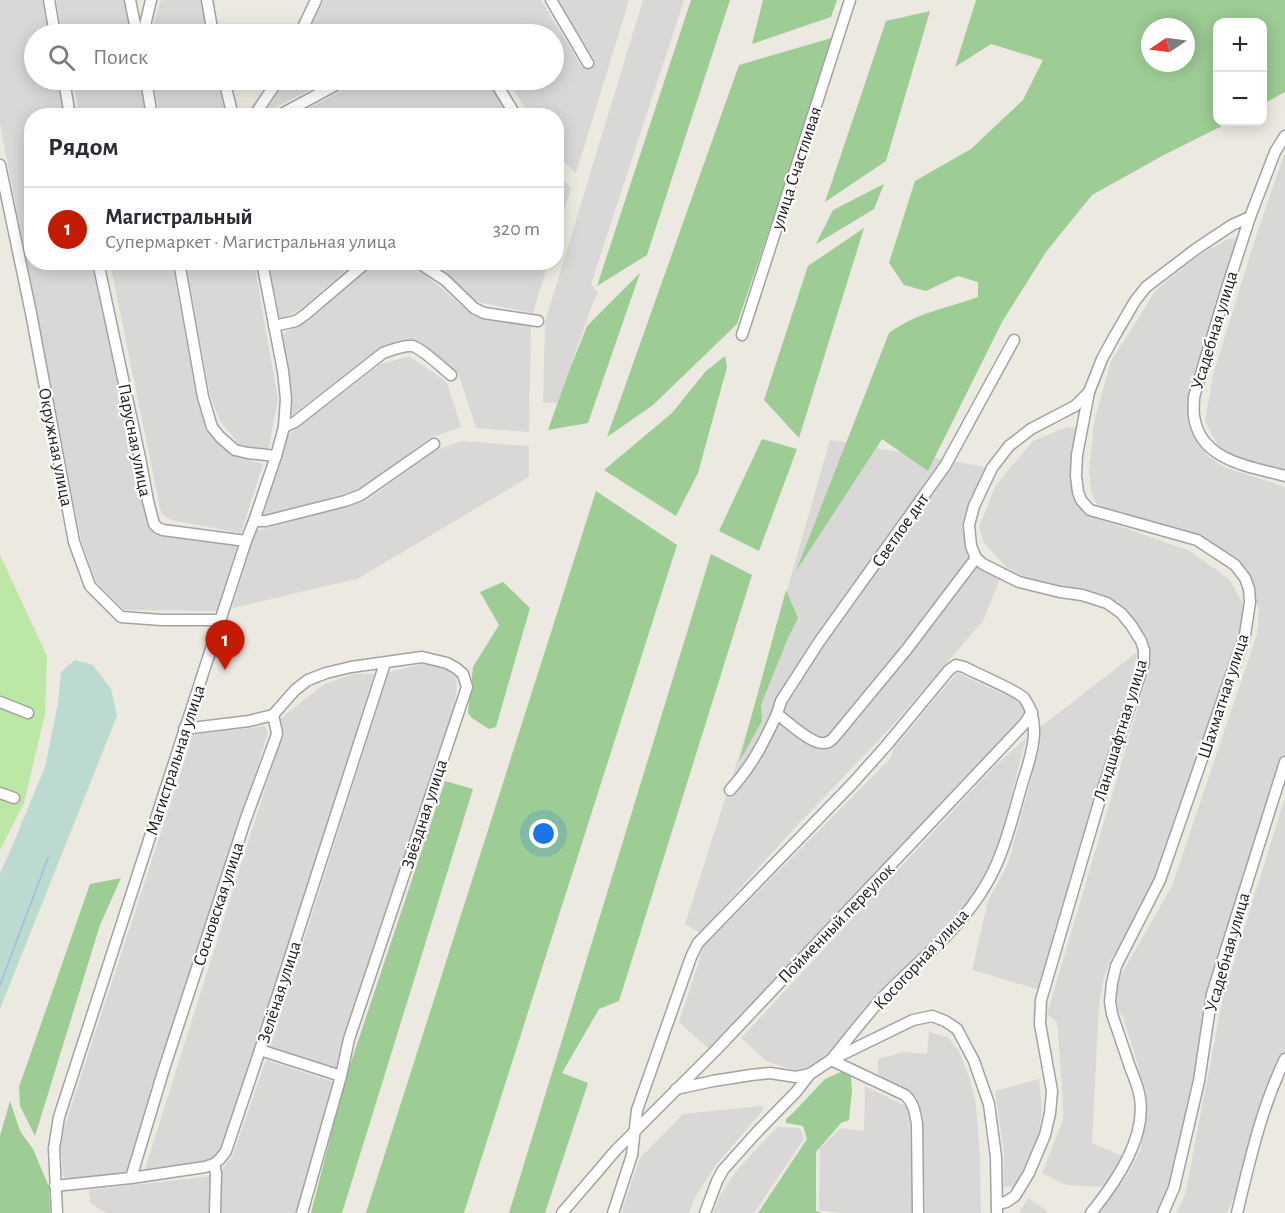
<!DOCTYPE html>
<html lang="ru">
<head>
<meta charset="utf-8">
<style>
  body { margin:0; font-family:"Alegreya Sans",sans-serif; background:#f7f7f7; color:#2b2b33 }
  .controls { position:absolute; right:18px; top:18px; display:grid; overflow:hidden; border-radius:12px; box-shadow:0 3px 15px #0003 }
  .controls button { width:54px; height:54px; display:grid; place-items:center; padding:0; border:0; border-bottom:2px solid #e1e1e2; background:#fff; color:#2b2b33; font:30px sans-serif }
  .compass { position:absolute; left:1141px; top:18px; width:54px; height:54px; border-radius:50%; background:#fff; box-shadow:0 3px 15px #0003; rotate:257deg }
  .you { position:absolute; left:544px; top:834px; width:21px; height:21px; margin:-15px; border:4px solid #fff; border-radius:50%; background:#1a73e8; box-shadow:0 0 0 9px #1a73e833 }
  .badge { display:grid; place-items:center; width:39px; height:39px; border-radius:50%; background:#c31b02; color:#fff; font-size:20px; font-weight:700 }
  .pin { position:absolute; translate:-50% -50px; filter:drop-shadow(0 2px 3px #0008) }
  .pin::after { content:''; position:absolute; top:32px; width:21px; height:18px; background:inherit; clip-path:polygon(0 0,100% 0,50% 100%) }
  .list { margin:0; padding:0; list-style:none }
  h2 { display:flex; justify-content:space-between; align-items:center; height:78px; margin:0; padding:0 24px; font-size:26px }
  h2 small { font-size:20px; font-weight:400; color:#7c7c81 }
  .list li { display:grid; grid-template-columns:39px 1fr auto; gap:18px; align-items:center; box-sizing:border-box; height:84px; padding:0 24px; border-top:2px solid #e1e1e2 }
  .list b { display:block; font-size:22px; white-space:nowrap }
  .list p { margin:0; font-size:20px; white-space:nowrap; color:#7c7c81 }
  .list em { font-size:20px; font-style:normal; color:#7c7c81 }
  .icon { flex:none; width:33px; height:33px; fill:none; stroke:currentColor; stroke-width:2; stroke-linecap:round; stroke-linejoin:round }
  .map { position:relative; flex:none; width:1285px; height:1213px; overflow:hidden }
  .search { position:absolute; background:#fff; box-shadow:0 3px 15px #0003; left:24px; top:24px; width:540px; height:66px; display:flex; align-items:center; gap:15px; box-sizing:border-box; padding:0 21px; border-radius:33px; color:#7c7c81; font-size:22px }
  .panel { position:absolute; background:#fff; box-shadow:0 3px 15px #0003; left:24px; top:108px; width:540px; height:162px; border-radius:24px }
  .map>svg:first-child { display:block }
  .residential { fill:#d9d8d7 }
  .grass { fill:#bde7a5 }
  .forest { fill:#9dcc94; fill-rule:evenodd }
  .wetland { fill:#bddad1 }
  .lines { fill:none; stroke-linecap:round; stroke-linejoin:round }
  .stream { stroke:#a0c5da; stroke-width:2 }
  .minor-casing { stroke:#a2a2a2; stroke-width:13 }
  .minor { stroke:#fff; stroke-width:10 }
  .labels { text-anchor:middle; stroke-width:4.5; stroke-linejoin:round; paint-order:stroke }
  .street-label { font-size:18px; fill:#1b1b1b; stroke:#fff }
</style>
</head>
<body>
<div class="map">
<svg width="1285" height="1213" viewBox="0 0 1285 1213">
  <rect width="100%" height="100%" fill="#eceae0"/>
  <!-- residential -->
  <g class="residential">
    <path d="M0,0H42L49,34H34V80H59L66,115L32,116V262L96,263L148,520L167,533L237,546L217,611L124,610L96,582L81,540L0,124Z"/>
    <path d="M56,0H126L132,34H63Z"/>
    <path d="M161,0H200L208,34H150Z"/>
    <path d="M324,0H541L582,67H593L594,59L557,0H629L576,173L557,156L556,116L530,115L507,80H554V34H457L443,30L425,34H306Z"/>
    <path d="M643,0H684L591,284L598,293L592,305L558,403H543L545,322Z"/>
    <path d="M73,80H140L146,115H80Z"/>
    <path d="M153,80H218L227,115H160Z"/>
    <path d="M283,80H330L267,111Z"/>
    <path d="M363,80H489L514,116H293Z"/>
    <path d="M1285,152V472L1229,454L1218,446L1205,421L1213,375L1257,233Z"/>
    <path d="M557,174L571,188L557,234H556Z"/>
    <path d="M1241,238L1200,372L1195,435L1208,456L1224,467L1285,487V751L1210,993L1172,1192L1161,1213H1098L1128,1174L1141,1149L1146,1092L1123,1017L1117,1010L1118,980L1172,886L1257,634L1259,608L1241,572L1195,538L1097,505L1091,492L1089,471L1094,422L1111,361L1156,290L1200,255L1228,239Z"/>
    <path d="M110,263H172L197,399L208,427L230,454L263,464L241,533L171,520L161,513Z"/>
    <path d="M186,263H254L278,399L268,451L239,444L220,421L210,395Z"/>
    <path d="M269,263H354L302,308L280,320Z"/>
    <path d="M375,263H412L471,314L531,327L529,432L476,428L458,373L411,341L375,352L290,417L282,334L311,319Z"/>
    <path d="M431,263H548L533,313L477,302Z"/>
    <path d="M409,356L447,382L461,427L430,438L360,489L261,518L287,436L381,364Z"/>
    <path d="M1067,427L1080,428L1077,493L1088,515L1190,551L1230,580L1245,608L1244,630L1146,910L1111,959L1104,977L1099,1004L1092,1143L1122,1156L1103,1187L1066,1185L1042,1173L1063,1120V1102L1057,1022L1047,1014L1151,663L1147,638L1125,607L1097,595L1026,578L1006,567L984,543L979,527L996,485L1033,441Z"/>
    <path d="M830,440L992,468L974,506L971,546L990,568L1002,574L983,621L891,727L789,834L700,933L685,924L750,721Z"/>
    <path d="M461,441L529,446V477L357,579L232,608L256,531L366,501L437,450Z"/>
    <path d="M1137,652L1131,688L1040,990L972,970L988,901L1008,864L1038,753L1039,728Z"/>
    <path d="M422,664L442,667L457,677L455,708L336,1073L269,1050L389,672Z"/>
    <path d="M957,673L1017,700L1024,709V722L710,1050L679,1022L704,946L890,759L894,748Z"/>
    <path d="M353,674H374L255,1055L220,1150L212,1161L144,1172L282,735L278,721L324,684Z"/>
    <path d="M265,726L268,733L129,1174L64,1182L60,1140L193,735Z"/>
    <path d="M1026,738L995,860L976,895L823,1062L801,1072L766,1061L741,1038L994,767Z"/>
    <path d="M1285,797V1060L1252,1157L1227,1213H1176L1185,1195L1223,997Z"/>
    <path d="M929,1032L948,1037L959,1052L970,1079L976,1105L980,1156L981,1213H925L922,1113L916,1097L904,1088L878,1075V1059L904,1052L927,1054Z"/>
    <path d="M266,1060L337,1083L297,1213H221V1171L233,1155Z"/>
    <path d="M1039,1079L1042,1109L1037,1146L1019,1186L1003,1187L1004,1154L995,1091Z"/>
    <path d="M865,1086L909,1108L913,1213H841L819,1210L820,1148L841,1128L864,1131Z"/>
    <path d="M760,1106L764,1109L715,1166L694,1199L689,1213H621L640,1158L683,1114Z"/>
    <path d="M777,1127L800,1128L804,1139L754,1213H713L720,1195L737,1170Z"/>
    <path d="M212,1176L209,1213H107L90,1203L89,1190Z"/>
    <path d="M1028,1198L1046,1210L1047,1213H1019Z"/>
  </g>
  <!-- grass -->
  <path class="grass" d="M0,555L47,656L45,714L24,803L0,850Z"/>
  <!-- forest -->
  <g class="forest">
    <path d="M691,0H730L647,255L597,286Z"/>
    <path d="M763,0H837L831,17L752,44Z"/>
    <path d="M976,0H1285V92L1263,104L1262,22H1218V122H1230L1162,156L1092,195L1046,252L1002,322L928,471L882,439L796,571L889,333C916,313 947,308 978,297V282L958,276L926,291L904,285L889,263L915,181L971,149L1023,100L1043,60L991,44L955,67ZM1150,27H1186V63H1150Z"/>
    <path d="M930,11L886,161L825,202L886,21Z"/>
    <path d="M835,37L737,324L653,405L607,437L739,65Z"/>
    <path d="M884,184L874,209L816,244L833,210Z"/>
    <path d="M864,228L799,438L764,400L808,266Z"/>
    <path d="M640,273L588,423L548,430L568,374L587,326Z"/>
    <path d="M725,356L727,367L698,473L676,516L604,470L672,413L706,371Z"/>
    <path d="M762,439L797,449L759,551L719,531Z"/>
    <path d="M596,491L677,545L464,1213H366Z"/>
    <path d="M711,554L752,575L619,1001L599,1009L562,1073L588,1083L545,1213H509Z"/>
    <path d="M503,582L530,608L496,727L489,729L472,718L468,713L473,667L499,625L480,592Z"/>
    <path d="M786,590L798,618L788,638L761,705L762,721L739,762Z"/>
    <path d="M445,781L473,789L342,1213H311L345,1080Z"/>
    <path d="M121,878L100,925L35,1136L20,1106L19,1087L90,884Z"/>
    <path d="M843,1071L851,1076L852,1090L849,1120L841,1123L816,1152V1211L823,1213H758L807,1139L803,1126L786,1123V1119L793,1113L825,1079Z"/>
    <path d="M10,1101L20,1131L33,1149L49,1187L50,1213H0V1136Z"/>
  </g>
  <!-- wetland -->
  <path class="wetland" d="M75,660L93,665L111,689L117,716L0,1009V873L8,856L45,767L58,703L61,672Z"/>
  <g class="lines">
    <!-- stream -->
    <path class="stream" d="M0,985L48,858"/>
    <!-- minor casing -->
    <g class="minor-casing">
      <g id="minor">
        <path d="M49,0L55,34"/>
        <path d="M130,0L137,34"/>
        <path d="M207,0L213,34"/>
        <path d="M551,0L588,63"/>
        <path d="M143,34L151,0"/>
        <path d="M300,34L316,0"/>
        <path d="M434,34H445"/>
        <path d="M64,80L70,116"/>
        <path d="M146,80L152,116"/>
        <path d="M224,80L233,116"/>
        <path d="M494,80L516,116"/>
        <path d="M254,116L278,80"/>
        <path d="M278,116L345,80"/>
        <path d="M1285,136L1275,152L1250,217L1227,288L1194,397C1194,403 1193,410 1194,416C1200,461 1249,466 1285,476"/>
        <path d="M0,165L31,313L74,542L90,586L121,617L162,620H220"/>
        <path d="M98,262L140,458L148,501L154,524L158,528L163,530L246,541"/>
        <path d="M179,262L203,397L212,427L220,437L235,450L248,453L276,456"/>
        <path d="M418,262L445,280L474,308L484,313L538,321"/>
        <path d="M274,326L296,321L306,314L367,262"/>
        <path d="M742,335L850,0"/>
        <path d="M284,427L295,422L383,353C392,350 403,345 412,346C422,348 442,368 451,375"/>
        <path d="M254,521H266L345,501L361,495L434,444"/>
        <path d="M0,702L28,713"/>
        <path d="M777,714L781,701L819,642L945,466L1014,340"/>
        <path d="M730,790C752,766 763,744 777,714C787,721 812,745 824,743C829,743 833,739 836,735L907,649L976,558"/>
        <path d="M0,793L14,798"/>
        <path d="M260,1050L341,1076L349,1039L467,687L463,674L456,668L447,663L422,657L351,667L326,673L308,680L295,690L273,715"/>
        <path d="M676,1089L713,1081L751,1075L770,1073L796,1077L810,1074L831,1060L913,1020L932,1016L945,1021L957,1029L974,1061L989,1104L996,1157L997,1213"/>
        <path d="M214,1164L216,1173L215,1213"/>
        <path d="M131,1178L163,1072L245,821L276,737L277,733L273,715L249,721L184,729"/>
        <path d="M55,1186L131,1178L205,1167L214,1164L220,1159L226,1151L260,1050L385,663"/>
        <path d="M997,1204L1006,1202L1015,1196L1029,1173L1045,1135L1050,1113L1052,1091L1040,1024L1041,1000L1103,789L1144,663V650L1141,641L1131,625L1121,613L1107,603L1082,595L1060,592L1019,582L983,564L976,558L971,546L969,525L974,506L992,468L1009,446L1031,429L1075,406L1089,392"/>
        <path d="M57,1213L54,1148L59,1117L246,541L254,521L276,456L284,427L286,399L283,371L262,262"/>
        <path d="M302,1213L341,1076"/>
        <path d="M562,1213L616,1150L716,1050L1025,723L1032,712"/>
        <path d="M613,1213L632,1155L637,1110L691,957L698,943L852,784L886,746L949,670L956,665L964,667C975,673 1018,691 1024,698C1042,722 1032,754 1023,781C1013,815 1005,852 987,883C961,929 919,960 883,997C865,1017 848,1039 831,1060L905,1095C914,1103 915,1113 917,1124L918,1213"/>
        <path d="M705,1213L717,1181L723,1170L757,1132L796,1092L810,1074"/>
        <path d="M1091,1213C1116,1182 1149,1135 1139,1093C1137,1084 1133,1075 1130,1067C1124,1049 1118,1032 1112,1014L1110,1001L1112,983L1116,966L1160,880L1245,635L1250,602L1249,589L1245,578L1235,565L1197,540L1090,510L1081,500L1078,492L1076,476L1077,455L1089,392L1102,359L1114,337L1135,301L1146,287L1196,249L1232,225L1250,217"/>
        <path d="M1163,1213L1174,1188L1199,1081L1212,994L1285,762"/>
        <path d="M1237,1213C1250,1160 1261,1109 1285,1059"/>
      </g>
    </g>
    <!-- minor -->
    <use href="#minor" class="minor"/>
  </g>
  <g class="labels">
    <!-- street labels -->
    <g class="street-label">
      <text transform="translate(796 168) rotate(-72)" y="6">улица Счастливая</text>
      <text transform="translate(1214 330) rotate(-73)" y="6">Усадебная улица</text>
      <text transform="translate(135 440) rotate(79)" y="6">Парусная улица</text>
      <text transform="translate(56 447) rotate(79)" y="6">Окружная улица</text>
      <text transform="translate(900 530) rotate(-55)" y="6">Светлое днт</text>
      <text transform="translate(1223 696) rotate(-72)" y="6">Шахматная улица</text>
      <text transform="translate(1120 730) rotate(-73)" y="6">Ландшафтная улица</text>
      <text transform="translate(175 760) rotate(-72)" y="6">Магистральная улица</text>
      <text transform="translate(424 814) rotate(-72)" y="6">Звёздная улица</text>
      <text transform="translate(218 904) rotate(-72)" y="6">Сосновская улица</text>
      <text transform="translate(836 923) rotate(-46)" y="6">Пойменный переулок</text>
      <text transform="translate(1227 952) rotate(-74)" y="6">Усадебная улица</text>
      <text transform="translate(921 959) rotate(-47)" y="6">Косогорная улица</text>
      <text transform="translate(279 992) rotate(-72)" y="6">Зелёная улица</text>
    </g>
  </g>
</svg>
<div class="controls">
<button>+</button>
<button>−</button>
</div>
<svg class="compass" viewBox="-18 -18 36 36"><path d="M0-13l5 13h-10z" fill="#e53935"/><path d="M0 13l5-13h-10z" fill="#7c7c81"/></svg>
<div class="you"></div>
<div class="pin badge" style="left:225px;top:670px">1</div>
<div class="search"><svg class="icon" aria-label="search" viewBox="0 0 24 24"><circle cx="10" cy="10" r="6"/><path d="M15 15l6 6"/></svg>Поиск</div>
<section class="panel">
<h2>Рядом<small></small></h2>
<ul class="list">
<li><span class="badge">1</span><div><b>Магистральный</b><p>Супермаркет · Магистральная улица</p></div><em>320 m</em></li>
</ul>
</section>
</div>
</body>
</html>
